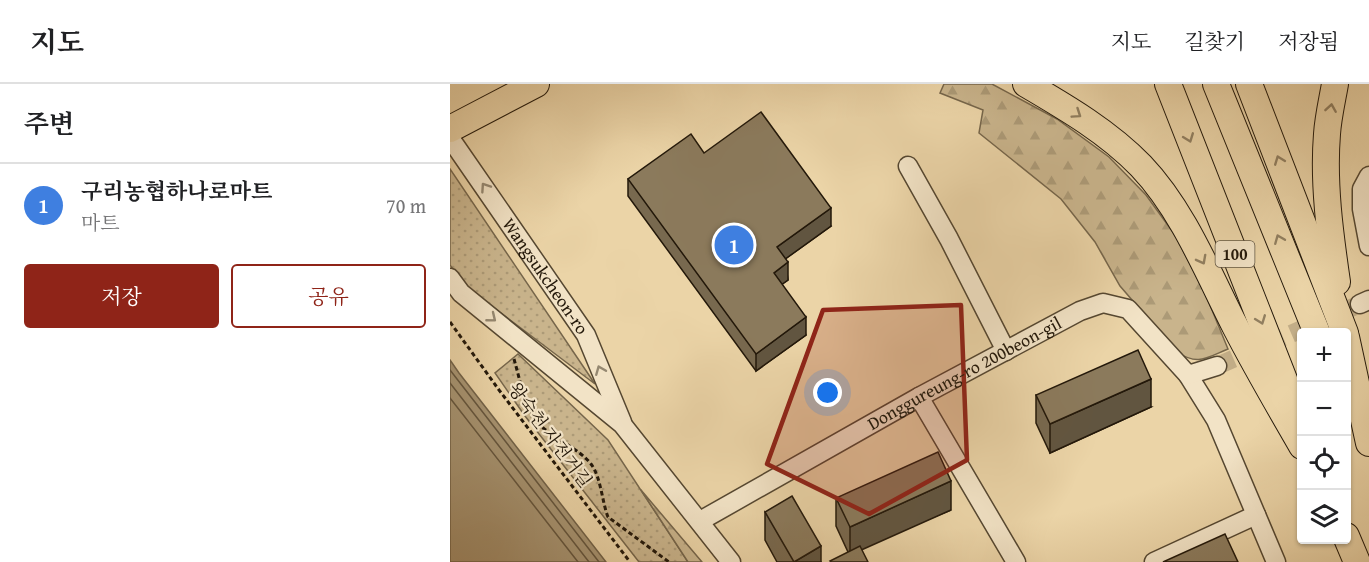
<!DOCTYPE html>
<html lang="ko">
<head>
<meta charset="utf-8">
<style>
  body { margin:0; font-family:"Gentium Book Plus","Noto Serif KR",serif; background:#f6f6f6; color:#202124 }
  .controls { position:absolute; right:18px; bottom:18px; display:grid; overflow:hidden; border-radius:6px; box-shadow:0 2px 4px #0004 }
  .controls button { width:54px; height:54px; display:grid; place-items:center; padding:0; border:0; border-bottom:2px solid #e0e0e0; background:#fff; color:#202124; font:30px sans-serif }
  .you { position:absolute; left:378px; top:309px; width:21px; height:21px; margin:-15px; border:4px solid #fff; border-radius:50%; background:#1a73e8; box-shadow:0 0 0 9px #1a73e833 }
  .badge { display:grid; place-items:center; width:39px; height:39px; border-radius:50%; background:#8f2418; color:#fff; font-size:20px; font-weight:700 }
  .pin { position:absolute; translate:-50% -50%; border:3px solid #fff; box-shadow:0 2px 6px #0006 }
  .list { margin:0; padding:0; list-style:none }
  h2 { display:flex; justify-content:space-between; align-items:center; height:78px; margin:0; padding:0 24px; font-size:26px }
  h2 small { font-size:20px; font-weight:400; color:#757577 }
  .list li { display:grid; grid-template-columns:39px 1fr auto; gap:18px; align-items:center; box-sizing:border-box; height:84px; padding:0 24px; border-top:2px solid #e0e0e0 }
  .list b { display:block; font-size:22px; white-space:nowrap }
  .list p { margin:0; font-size:20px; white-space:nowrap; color:#757577 }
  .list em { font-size:20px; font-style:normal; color:#757577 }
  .actions { display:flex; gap:12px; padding:18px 24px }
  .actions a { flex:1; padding:14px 0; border:2px solid #8f2418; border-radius:6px; text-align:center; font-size:21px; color:#8f2418 }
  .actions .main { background:#8f2418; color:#fff }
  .icon { flex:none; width:33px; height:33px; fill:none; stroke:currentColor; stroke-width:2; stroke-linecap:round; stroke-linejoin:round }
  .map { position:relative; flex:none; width:919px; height:478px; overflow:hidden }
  header { display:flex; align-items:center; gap:36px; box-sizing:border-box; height:84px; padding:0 30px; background:#fff; border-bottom:2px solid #e0e0e0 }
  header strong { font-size:28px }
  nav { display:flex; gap:33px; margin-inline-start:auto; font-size:21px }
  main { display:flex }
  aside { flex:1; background:#fff }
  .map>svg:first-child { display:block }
  .grass { fill:url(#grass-dots); stroke:#76664b; stroke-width:1.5 }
  .forest { fill:url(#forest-firs); stroke:#76664b; stroke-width:1.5 }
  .water { fill:#a79472; stroke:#726248; stroke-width:1.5 }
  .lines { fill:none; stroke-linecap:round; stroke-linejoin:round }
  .shore { stroke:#65563e; stroke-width:1.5 }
  .minor-tunnel { stroke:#c3ae88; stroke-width:18; stroke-dasharray:18 9; stroke-linecap:butt }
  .minor-casing { stroke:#554731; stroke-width:21 }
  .highway-casing { stroke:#23180a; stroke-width:28 }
  .path { stroke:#23180a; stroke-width:3; stroke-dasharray:4.5 3; stroke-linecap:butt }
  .minor { stroke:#f2e3c6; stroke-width:18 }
  .highway { stroke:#ebd4a7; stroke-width:26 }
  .wall { fill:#78694f; stroke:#23180a; stroke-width:1.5 }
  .shaded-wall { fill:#615540; stroke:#23180a; stroke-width:1.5 }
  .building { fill:#8b7a5c; stroke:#23180a; stroke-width:1.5 }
  .oneway { stroke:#917f60 }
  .oneway2 { stroke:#958871 }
  .marked { fill:#8f2418; fill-opacity:0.2; stroke:#8f2418; stroke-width:4.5; stroke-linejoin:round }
  .labels { text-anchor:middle; stroke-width:4.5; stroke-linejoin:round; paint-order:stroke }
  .shield { fill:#f2e3c6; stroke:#615542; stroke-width:1.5 }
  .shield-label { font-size:16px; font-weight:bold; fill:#23180a }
  .street-label { font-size:18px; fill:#23180a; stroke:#f2e3c6 }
</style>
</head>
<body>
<header>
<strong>지도</strong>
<nav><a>지도</a><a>길찾기</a><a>저장됨</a></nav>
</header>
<main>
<aside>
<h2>주변<small></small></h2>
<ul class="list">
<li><span class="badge" style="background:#3f7fe0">1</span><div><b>구리농협하나로마트</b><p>마트</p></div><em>70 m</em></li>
</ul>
<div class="actions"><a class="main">저장</a><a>공유</a></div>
</aside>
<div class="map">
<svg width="919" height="478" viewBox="0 0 919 478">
  <defs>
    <pattern id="grass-dots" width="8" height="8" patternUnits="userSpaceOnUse" patternTransform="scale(1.5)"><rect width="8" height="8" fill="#c9b48c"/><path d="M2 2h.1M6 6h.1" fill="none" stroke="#ac9a77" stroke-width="1.8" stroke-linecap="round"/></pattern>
    <pattern id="forest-firs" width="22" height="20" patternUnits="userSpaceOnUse" patternTransform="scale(1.5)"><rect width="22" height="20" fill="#c9b48c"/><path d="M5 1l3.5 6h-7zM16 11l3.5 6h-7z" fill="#ac9a77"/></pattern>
  </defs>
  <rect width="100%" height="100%" fill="#ebd4a7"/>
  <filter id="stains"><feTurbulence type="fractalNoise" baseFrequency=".00333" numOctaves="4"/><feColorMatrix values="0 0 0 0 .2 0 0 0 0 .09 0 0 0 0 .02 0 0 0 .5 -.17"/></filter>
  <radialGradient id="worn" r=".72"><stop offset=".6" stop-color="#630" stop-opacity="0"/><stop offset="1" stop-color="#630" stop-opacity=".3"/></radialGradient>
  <!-- grass -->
  <g class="grass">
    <path d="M0,85L145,300L15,202L0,181Z"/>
    <path d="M68,270L158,356L238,478H189L75,332L45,289Z"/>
  </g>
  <!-- forest -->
  <g class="forest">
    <path d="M494,0H542L607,35L659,73L696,111L725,151L755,209L778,265C756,274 748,282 727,268L670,202L645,158L611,115L529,49L533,26L490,9Z"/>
    <path d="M191,406L252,478H238Z"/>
  </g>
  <!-- water -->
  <path class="water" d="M0,276L9,289L156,478H0Z"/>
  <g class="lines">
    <!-- shore -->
    <g class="shore">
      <path d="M0,286L149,478"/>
      <path d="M0,299L139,478"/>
      <path d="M0,314L128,478"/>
    </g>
    <!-- minor-tunnel -->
    <path class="minor-tunnel" d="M767,282L910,220"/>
    <!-- minor casing -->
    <g class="minor-casing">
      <g id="minor">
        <path id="s1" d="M0,54L136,251L172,338"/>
        <path d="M458,82L499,155L556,267"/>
        <path d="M919,92L912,105V125L919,162"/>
        <path d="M0,194L11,209L172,340L281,478"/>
        <path d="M910,220L919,216"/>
        <path d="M738,291L766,336L826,478"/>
        <path d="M469,313L566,478"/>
        <path id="s2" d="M250,437L469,313L630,227L653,219L678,225L738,291L767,282"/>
        <path d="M704,478L806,431"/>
      </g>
    </g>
    <!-- highway casing -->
    <g class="highway-casing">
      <g id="highway">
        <path d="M576,0C617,24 658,48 691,82C733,126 758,189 785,242C806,283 829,322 852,362"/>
        <path d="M718,0L844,321"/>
        <path d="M766,0L867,249"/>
        <path d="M799,0L895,249"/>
        <path d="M885,0C882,17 878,34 877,50C873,99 880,150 887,198"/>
        <path d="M0,45L86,0"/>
        <path d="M896,253L919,359"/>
        <path d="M896,452L907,478"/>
      </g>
    </g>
    <!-- path -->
    <g class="path">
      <path d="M0,238L49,306L180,478"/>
      <path d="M64,275C70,296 74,319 87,337C98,353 128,363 141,380C151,393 152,418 158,433L219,478"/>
    </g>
    <!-- minor -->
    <use href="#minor" class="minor"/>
    <!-- highway -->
    <use href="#highway" class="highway"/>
  </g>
  <!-- wall -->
  <g class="wall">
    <path d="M254,69L381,142L335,175L338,196L332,200L356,251L306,287L178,112V95Z"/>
    <path d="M586,311L701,323L600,369L586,339Z"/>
    <path d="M386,414L501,426L398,468L386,442Z"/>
    <path d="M315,428L371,478H327L315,456Z"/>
  </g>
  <!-- shaded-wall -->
  <g class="shaded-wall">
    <path d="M381,124V142L327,181V163Z"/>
    <path d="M338,178V196L324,206V189Z"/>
    <path d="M356,233V251L306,287V270Z"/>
    <path d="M701,295V323L600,369V340Z"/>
    <path d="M501,397V426L400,471V443Z"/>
    <path d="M371,462V478H344Z"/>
  </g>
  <!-- building -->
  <g class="building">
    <path d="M311,28L381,124L327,163L338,178L324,189L356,233L306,270L178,95L241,50L254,69Z"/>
    <path d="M688,266L701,295L600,340L586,311Z"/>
    <path d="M488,368L501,397L400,443L386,414Z"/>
    <path d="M342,412L371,462L344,478L315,428Z"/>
    <path d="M775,450L788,478H713Z"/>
    <path d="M410,462L418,478H381L380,477Z"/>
  </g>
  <!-- one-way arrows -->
  <defs><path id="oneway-chevron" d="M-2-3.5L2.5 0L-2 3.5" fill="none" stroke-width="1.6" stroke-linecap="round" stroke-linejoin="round" transform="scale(1.5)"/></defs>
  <g class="oneway">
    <use href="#oneway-chevron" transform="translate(881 24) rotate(-81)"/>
    <use href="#oneway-chevron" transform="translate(627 30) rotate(34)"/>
    <use href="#oneway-chevron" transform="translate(739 54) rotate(69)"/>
    <use href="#oneway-chevron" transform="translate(829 76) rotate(-111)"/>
    <use href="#oneway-chevron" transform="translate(829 155) rotate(-112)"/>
    <use href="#oneway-chevron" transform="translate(752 176) rotate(62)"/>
    <use href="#oneway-chevron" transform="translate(811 236) rotate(69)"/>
  </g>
  <g class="oneway2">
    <use href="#oneway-chevron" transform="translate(35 103) rotate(-124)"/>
    <use href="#oneway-chevron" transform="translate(42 234) rotate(39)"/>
    <use href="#oneway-chevron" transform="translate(150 286) rotate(-112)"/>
  </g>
  <!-- marked area -->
  <path class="marked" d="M511,221L517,376L419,430L317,380L373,226Z"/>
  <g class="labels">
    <!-- shield labels -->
    <rect class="shield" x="765.5" y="157" width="39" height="26" rx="4.5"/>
    <g class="shield-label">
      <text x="785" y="176">100</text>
    </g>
    <!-- street labels -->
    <g class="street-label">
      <text dy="6" stroke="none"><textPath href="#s1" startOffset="168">Wangsukcheon-ro</textPath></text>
      <text dy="6" stroke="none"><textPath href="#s2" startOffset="303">Donggureung-ro 200beon-gil</textPath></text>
      <text transform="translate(100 351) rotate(53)" y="6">왕숙천 자전거길</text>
    </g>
  </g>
  <rect width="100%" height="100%" filter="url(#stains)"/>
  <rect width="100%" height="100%" fill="url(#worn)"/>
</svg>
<div class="controls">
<button>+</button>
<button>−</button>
<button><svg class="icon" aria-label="locate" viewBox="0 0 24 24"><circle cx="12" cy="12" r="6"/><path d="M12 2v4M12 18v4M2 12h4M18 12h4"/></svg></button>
<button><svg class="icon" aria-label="layers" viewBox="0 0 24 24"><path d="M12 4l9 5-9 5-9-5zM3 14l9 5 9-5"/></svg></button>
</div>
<div class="you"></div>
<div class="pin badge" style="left:284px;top:161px;background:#3f7fe0">1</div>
</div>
</main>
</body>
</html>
